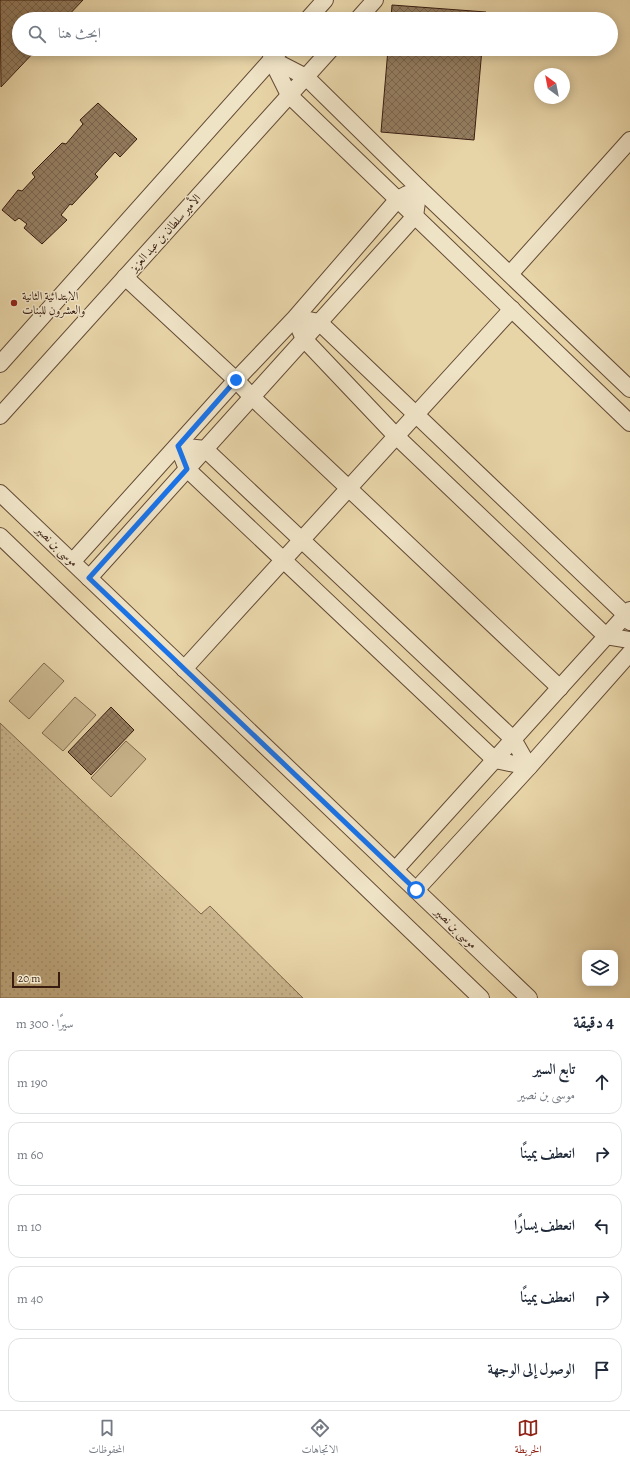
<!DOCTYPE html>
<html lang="ar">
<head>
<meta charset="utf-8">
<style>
  body { margin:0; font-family:Alegreya,Amiri,serif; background:#f6f6f7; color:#1f2937; direction:rtl }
  .controls { position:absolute; right:12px; bottom:12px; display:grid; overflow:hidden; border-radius:8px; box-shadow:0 2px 10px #0003 }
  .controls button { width:36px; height:36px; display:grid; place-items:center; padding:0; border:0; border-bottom:1px solid #e0e1e3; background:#fff; color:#1f2937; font:20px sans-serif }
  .compass { position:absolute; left:534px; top:68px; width:36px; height:36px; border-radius:50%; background:#fff; box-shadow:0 2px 10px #0003; rotate:328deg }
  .scale { position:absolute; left:12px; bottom:10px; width:48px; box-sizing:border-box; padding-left:4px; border:2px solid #381c10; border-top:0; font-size:11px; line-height:14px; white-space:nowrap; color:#381c10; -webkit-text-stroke:3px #efe3c6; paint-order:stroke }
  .stop { position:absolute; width:12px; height:12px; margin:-9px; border:3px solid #1a73e8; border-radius:50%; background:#fff }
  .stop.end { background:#1a73e8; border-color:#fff; box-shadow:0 1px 4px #0008 }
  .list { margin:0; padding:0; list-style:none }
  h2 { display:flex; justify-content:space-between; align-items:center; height:52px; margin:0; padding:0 16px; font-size:17px }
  h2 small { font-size:13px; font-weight:400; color:#747a83 }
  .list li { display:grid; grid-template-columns:26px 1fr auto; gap:12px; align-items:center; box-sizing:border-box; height:64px; margin:0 8px 8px; padding:0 8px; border:1px solid #e0e1e3; border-radius:12px }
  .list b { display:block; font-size:15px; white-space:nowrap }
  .list p { margin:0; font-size:13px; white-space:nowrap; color:#747a83 }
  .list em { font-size:13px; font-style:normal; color:#747a83 }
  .icon { flex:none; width:22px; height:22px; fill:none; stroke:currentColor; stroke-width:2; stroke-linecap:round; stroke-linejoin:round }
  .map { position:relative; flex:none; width:630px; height:998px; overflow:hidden; direction:ltr }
  .search { position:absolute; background:#fff; box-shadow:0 2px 10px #0003; left:12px; right:12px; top:12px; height:44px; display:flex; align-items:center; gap:10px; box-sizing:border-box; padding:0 14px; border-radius:22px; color:#747a83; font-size:15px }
  .sheet { height:412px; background:#fff }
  nav { display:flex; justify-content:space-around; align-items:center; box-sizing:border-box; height:56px; border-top:1px solid #e0e1e3; background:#fff; font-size:11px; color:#747a83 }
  nav a { display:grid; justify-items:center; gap:2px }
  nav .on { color:#8f2418 }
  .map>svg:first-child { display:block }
  .park { fill:url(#park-dots); stroke:#80684e }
  .pitch { fill:#c9b58d; stroke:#80684e }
  .building { fill:url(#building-cross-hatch); stroke:#381c10 }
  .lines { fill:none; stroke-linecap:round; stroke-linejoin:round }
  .minor-casing { stroke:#644a36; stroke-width:18 }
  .minor { stroke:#efe3c6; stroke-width:16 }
  .route { stroke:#1a73e8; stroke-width:5 }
  .poi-dot { fill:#8f2418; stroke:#efe3c6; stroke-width:1.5 }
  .labels { text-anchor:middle; stroke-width:3; stroke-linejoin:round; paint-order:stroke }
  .street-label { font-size:12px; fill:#381c10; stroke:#efe3c6 }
  .poi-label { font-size:12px; fill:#381c10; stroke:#efe3c6; text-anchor:start }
</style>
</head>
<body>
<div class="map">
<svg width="630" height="998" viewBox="0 0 630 998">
  <defs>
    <pattern id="park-dots" width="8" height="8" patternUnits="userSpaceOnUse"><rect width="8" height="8" fill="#c9b58d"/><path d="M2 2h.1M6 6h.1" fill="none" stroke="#ad9b79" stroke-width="1.8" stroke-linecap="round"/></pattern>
    <pattern id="building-cross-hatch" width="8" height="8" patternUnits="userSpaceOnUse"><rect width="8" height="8" fill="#937c5f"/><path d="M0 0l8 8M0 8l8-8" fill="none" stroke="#79654d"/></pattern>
  </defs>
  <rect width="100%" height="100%" fill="#e7d4a7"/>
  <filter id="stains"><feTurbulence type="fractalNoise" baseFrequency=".005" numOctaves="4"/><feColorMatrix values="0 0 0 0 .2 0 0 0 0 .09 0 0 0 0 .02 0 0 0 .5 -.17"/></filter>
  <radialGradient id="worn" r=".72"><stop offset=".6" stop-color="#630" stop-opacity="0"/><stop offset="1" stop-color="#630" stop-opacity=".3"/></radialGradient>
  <!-- park -->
  <path class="park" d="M0,723L201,914L210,906L303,998H0Z"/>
  <!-- pitch -->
  <g class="pitch">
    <path d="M44,663L64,681L29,719L9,701Z"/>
    <path d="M75,697L96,715L63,751L42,733Z"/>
    <path d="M126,741L146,759L111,797L91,778Z"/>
  </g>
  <!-- building -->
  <g class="building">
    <path d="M0,0H83L65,19H19V49H37L1,87Z"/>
    <path d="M392,5L486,12L485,19H391Z"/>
    <path d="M388,49H482L474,140L381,132Z"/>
    <path d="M98,103L137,139L120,157L115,152L95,174L98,177L72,205L70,204L61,215L67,220L42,244L24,228L27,224L19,218L15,221L2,210L18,190L22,191L35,177L32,173L62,143L66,144L83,124L80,120Z"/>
    <path d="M111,707L134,730L91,775L68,752Z"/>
  </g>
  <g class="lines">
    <!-- minor casing -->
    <g class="minor-casing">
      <g id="minor">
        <path d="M308,19L325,0"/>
        <path d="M358,19L375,0"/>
        <path d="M271,59L289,95L630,423"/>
        <path d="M271,59L306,77L419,188L630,389"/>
        <path d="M510,274L630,140"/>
        <path d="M125,277L236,380L252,397L560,688"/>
        <path d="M309,320L319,322L626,615L630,622"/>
        <path d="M300,330L304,339L396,436L606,636L630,640"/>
        <path d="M0,364L281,49"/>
        <path d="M0,416L331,49"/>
        <path d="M178,446L205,449L513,739L529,767L495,760L187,469Z"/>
        <path d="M0,493L529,998"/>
        <path d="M0,536L481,998"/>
        <path d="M73,561L236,380L295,318L398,199L407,194"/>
        <path d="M89,578L415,216L419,188"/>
        <path d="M184,669L512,309"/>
        <path d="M395,870L630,610"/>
        <path d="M416,890L529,767L630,653"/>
      </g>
    </g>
    <!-- minor -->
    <use href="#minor" class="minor"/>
  </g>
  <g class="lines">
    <!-- route -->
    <path class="route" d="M236,380L178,446L187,469L89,578L416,890"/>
  </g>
  <!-- markers -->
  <circle class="poi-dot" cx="14" cy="303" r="4"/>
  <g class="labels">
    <!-- street labels -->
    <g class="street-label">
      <text transform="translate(165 233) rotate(-48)" y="4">الأمير سلطان بن عبد العزيز</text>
      <text transform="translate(57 546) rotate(44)" y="4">موسى بن نصير</text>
      <text transform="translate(456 928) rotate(44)" y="4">موسى بن نصير</text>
    </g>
    <!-- poi labels -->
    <g class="poi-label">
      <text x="22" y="300">الابتدائية الثانية<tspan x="22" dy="14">والعشرون للبنات</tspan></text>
    </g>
  </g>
  <rect width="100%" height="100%" filter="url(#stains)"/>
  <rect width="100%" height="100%" fill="url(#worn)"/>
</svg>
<div class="controls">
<button><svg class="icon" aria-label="layers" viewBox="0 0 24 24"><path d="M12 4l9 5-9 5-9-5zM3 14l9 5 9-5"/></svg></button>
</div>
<svg class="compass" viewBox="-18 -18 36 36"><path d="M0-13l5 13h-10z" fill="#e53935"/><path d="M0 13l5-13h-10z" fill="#747a83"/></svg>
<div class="scale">20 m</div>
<div class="stop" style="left:416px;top:890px"></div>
<div class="stop end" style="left:236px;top:380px"></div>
<div class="search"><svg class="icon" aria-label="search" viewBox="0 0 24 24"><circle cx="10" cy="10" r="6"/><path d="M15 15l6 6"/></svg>ابحث هنا</div>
</div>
<section class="sheet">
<h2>4 دقيقة<small>سيرًا · 300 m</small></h2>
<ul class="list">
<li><svg class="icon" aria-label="ahead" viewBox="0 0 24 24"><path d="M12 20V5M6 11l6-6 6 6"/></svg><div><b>تابع السير</b><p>موسى بن نصير</p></div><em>190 m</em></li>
<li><svg class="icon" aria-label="right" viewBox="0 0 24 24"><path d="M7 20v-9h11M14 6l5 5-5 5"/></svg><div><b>انعطف يمينًا</b></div><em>60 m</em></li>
<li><svg class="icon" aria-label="left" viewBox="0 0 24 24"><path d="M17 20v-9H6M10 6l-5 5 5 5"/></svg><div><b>انعطف يسارًا</b></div><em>10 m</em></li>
<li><svg class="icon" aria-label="right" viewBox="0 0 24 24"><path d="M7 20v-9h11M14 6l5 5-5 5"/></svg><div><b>انعطف يمينًا</b></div><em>40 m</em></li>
<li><svg class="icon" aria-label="arrive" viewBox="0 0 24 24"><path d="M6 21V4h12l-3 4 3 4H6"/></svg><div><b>الوصول إلى الوجهة</b></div></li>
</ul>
</section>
<nav>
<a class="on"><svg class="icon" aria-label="map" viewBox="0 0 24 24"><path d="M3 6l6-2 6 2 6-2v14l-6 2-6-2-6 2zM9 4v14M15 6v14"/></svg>الخريطة</a>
<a><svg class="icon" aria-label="directions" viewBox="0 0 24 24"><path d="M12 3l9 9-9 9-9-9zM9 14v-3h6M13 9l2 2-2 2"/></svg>الاتجاهات</a>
<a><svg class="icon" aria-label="saved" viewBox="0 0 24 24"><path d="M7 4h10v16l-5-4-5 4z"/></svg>المحفوظات</a>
</nav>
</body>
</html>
